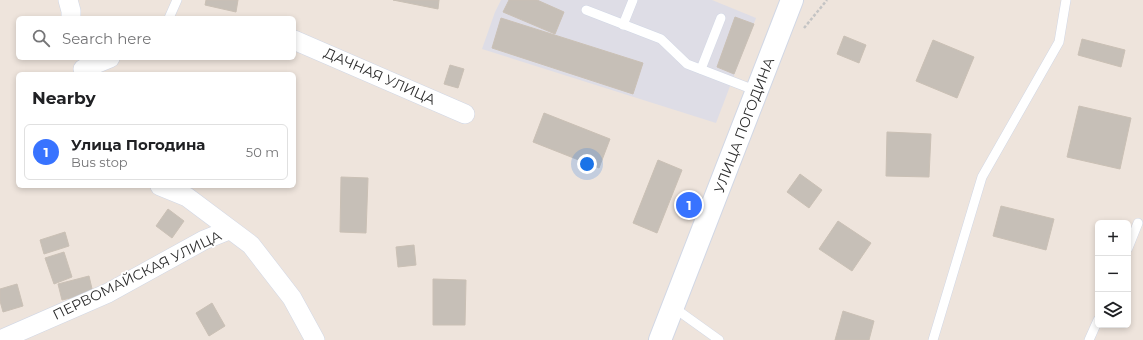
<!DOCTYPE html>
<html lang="en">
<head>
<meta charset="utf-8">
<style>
  body { margin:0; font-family:Montserrat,sans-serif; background:#f2f2f2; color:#202124 }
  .controls { position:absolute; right:12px; bottom:12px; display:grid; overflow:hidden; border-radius:6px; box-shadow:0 2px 6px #0003 }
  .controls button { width:36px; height:36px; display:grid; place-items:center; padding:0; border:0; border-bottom:1px solid #e0e0e0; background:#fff; color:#202124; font:20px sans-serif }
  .you { position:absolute; left:587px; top:164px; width:14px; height:14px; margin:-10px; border:3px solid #fff; border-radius:50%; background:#1a73e8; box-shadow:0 0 0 6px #1a73e833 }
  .badge { display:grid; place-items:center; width:26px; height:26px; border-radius:50%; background:#3873ff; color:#fff; font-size:13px; font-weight:700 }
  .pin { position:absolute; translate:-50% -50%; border:2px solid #fff; box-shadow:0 1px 4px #0006 }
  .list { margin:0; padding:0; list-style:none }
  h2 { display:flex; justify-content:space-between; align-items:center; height:52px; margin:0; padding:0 16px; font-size:17px }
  h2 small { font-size:13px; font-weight:400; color:#757577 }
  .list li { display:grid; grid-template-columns:26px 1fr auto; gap:12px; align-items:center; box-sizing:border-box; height:56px; margin:0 8px 8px; padding:0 8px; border:1px solid #e0e0e0; border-radius:6px }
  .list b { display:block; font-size:15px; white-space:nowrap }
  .list p { margin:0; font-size:13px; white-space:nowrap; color:#757577 }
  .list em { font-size:13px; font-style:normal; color:#757577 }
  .icon { flex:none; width:22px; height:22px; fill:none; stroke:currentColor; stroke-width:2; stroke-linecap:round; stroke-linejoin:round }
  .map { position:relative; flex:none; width:1143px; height:340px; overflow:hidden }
  .search { position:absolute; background:#fff; box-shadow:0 2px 6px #0003; left:16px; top:16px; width:280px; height:44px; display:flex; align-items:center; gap:10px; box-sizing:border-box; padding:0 14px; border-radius:6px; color:#757577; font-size:15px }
  .panel { position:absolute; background:#fff; box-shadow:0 2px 6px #0003; left:16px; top:72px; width:280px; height:116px; border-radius:6px }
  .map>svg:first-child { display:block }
  .industrial { fill:#dedde6 }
  .building { fill:#c6bfb7; stroke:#cac0b5 }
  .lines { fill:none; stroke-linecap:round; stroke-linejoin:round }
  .service-casing { stroke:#d1d7e5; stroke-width:10 }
  .minor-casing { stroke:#d1d7e5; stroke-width:20 }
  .secondary-casing { stroke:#d1d7e5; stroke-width:24 }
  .path { stroke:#c4c4c4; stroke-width:2.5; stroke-dasharray:3 2; stroke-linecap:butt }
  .service { stroke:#fff; stroke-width:9 }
  .minor { stroke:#fff; stroke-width:19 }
  .secondary { stroke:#fff; stroke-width:22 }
  .labels { text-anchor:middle; stroke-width:3.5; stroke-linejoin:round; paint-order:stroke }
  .street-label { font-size:14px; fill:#2b2b2b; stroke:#fff }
</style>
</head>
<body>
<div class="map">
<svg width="1143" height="340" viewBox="0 0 1143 340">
  <rect width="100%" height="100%" fill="#eee4dc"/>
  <!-- industrial -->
  <path class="industrial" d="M501,0H712L756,18L716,123L482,49L495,12Z"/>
  <!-- building -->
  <g class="building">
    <path d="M206,0H238L236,12L205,5Z"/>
    <path d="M393,0H439L438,9Z"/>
    <path d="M509,0H537L564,12L555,34L503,12Z"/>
    <path d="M735,17L754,24L734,74L717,67Z"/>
    <path d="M501,18L643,63L633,94L492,48Z"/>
    <path d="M844,36L866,45L859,63L837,54Z"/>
    <path d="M1082,39L1125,50L1121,67L1078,55Z"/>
    <path d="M933,40L974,57L957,98L916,81Z"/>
    <path d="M450,65L464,69L458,88L444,84Z"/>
    <path d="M1079,106L1131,118L1120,169L1067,157Z"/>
    <path d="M544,113L610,139L599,168L533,142Z"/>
    <path d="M887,132L931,134L929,177L886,176Z"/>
    <path d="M658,160L682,170L657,233L633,223Z"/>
    <path d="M800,174L822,190L809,208L787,192Z"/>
    <path d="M341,177L368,178L366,233L340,232Z"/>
    <path d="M1001,206L1054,219L1046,250L993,236Z"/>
    <path d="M168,209L184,221L172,238L156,226Z"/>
    <path d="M838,221L871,243L852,271L819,249Z"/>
    <path d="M65,232L69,246L44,254L40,240Z"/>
    <path d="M414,245L416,265L398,267L396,247Z"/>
    <path d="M64,252L72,277L54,284L45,258Z"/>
    <path d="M89,276L93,293L62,300L58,284Z"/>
    <path d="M433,279L466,280L465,325H433Z"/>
    <path d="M17,284L23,306L3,312L0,301V289Z"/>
    <path d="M212,303L225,326L209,336L196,313Z"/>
    <path d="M843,311L874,321L869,340H835Z"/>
  </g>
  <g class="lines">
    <!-- service casing -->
    <g class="service-casing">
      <g id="service">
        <path d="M586,10L661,39L687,64L757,91"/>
        <path d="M169,18L177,0"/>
        <path d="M623,25L633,0"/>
        <path d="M701,69L721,18"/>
        <path d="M1128,248L1138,223"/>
        <path d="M673,307L719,340"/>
        <path d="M933,340L982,177L1059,42L1066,0"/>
        <path d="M1089,340L1098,320"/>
      </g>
    </g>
    <!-- minor casing -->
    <g class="minor-casing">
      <g id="minor">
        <path d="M68,0L71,11V18"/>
        <path d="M294,40L465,114"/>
        <path d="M83,69L110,58"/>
        <path d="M160,186L187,197L251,245L292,298L315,340"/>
        <path d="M0,340L108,293L204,240L229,230"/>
      </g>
    </g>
    <!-- secondary casing -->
    <g class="secondary-casing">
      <path id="secondary" d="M660,340L792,0"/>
    </g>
    <!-- path -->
    <path class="path" d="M804,28L827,0"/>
    <!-- service -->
    <use href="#service" class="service"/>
    <!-- minor -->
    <use href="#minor" class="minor"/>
    <!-- secondary -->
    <use href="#secondary" class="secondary"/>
  </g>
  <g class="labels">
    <!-- street labels -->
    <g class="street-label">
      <text transform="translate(380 76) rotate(24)" y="5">ДАЧНАЯ УЛИЦА</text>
      <text transform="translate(744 125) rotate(-69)" y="5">УЛИЦА ПОГОДИНА</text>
      <text transform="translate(137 275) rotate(-26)" y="5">ПЕРВОМАЙСКАЯ УЛИЦА</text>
    </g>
  </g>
</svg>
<div class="controls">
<button>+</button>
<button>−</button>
<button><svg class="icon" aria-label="layers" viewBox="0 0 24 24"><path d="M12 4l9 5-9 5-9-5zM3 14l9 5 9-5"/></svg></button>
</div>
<div class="you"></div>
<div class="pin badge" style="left:689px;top:205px">1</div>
<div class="search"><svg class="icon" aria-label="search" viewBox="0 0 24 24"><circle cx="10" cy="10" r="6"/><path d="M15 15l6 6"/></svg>Search here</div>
<section class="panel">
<h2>Nearby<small></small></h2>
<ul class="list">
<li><span class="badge">1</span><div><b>Улица Погодина</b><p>Bus stop</p></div><em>50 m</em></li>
</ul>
</section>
</div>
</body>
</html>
